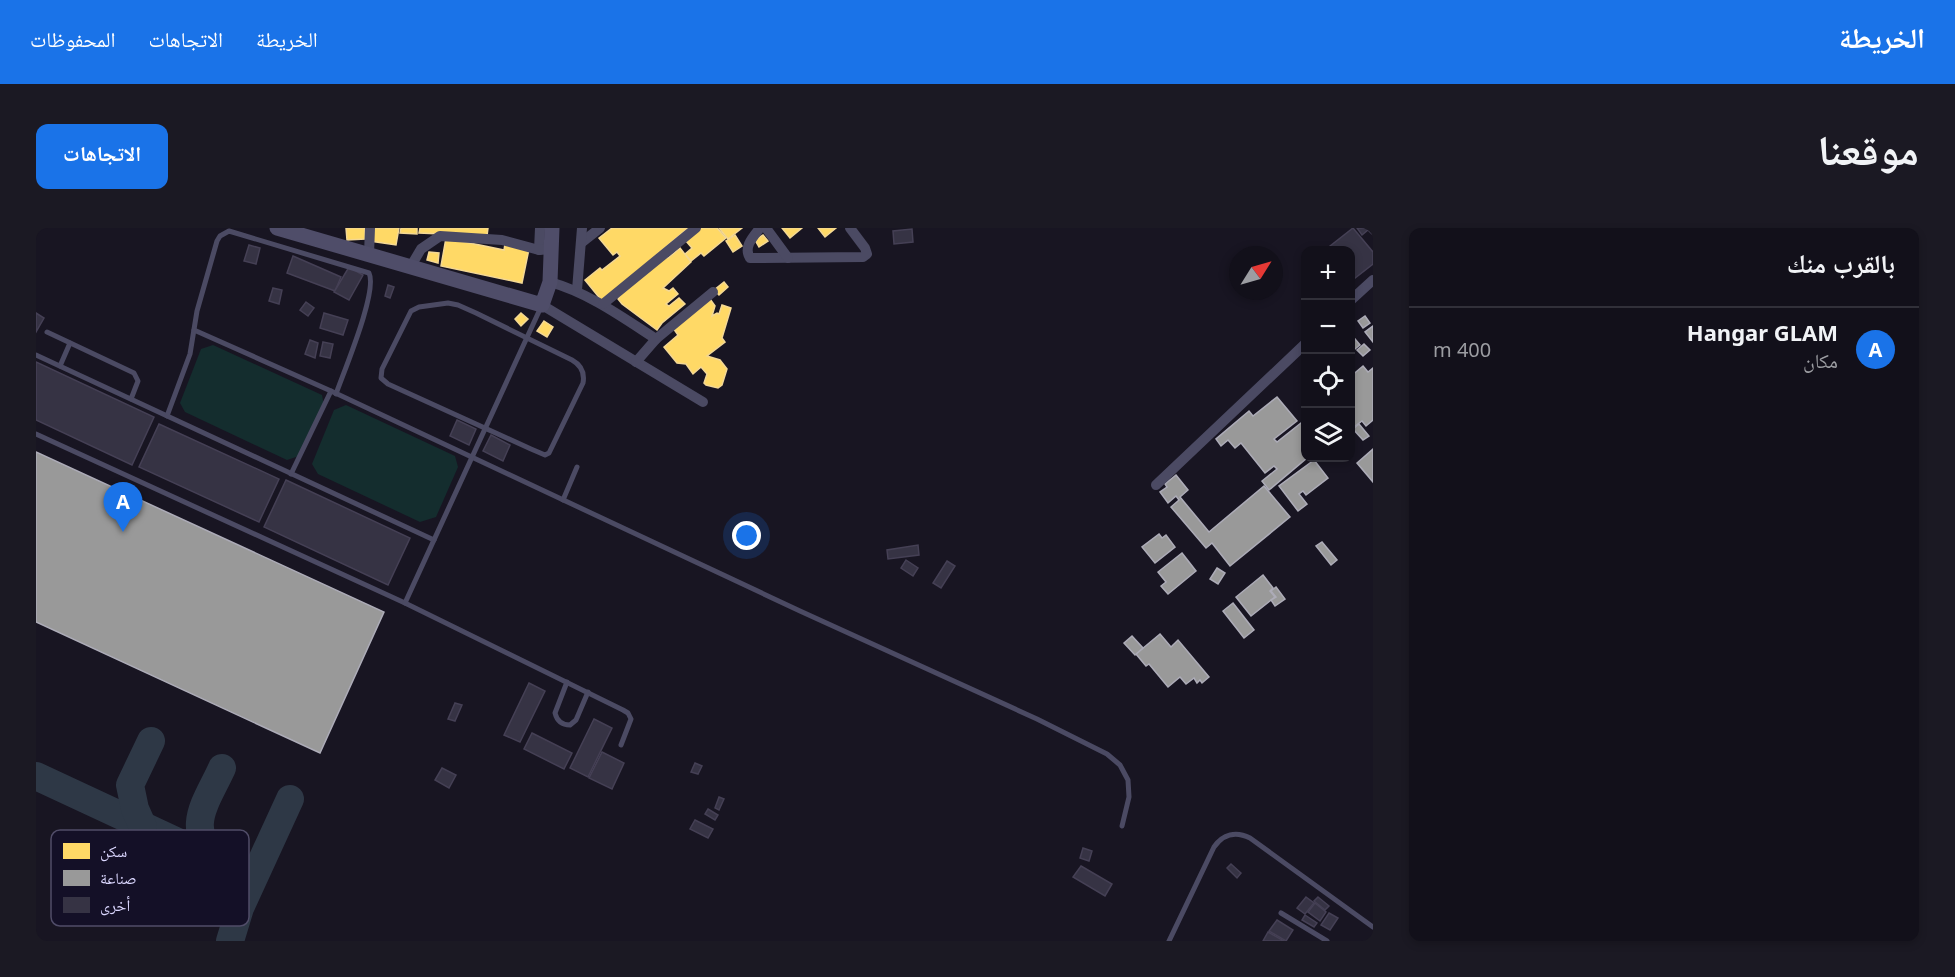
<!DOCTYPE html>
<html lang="ar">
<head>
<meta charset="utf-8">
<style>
  body { margin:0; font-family:"Noto Sans","Noto Naskh Arabic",sans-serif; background:#1b1923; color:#f1f3f6; direction:rtl }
  .controls { position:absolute; right:18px; top:18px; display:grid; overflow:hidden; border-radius:12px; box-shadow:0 3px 9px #0003 }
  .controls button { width:54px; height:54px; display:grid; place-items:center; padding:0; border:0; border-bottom:2px solid #313039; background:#12101a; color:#f1f3f6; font:30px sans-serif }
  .compass { position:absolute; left:1193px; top:18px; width:54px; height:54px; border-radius:50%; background:#12101a; box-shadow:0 3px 9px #0003; rotate:53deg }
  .you { position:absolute; left:711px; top:308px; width:21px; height:21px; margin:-15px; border:4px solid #fff; border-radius:50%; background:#1a73e8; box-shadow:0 0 0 9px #1a73e833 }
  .badge { display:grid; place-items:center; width:39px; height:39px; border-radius:50%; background:#1a73e8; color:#fff; font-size:20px; font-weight:700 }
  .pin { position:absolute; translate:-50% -50px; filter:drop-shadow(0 2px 3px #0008) }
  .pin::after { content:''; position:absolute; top:32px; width:21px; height:18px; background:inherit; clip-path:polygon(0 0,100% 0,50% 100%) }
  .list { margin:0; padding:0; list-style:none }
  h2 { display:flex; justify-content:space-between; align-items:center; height:78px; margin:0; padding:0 24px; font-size:26px }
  h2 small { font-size:20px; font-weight:400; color:#9c9da2 }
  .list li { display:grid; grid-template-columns:39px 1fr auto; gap:18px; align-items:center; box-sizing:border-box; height:84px; padding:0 24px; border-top:2px solid #313039 }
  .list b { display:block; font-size:22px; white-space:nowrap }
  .list p { margin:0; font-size:20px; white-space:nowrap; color:#9c9da2 }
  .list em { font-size:20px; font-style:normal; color:#9c9da2 }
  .icon { flex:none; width:33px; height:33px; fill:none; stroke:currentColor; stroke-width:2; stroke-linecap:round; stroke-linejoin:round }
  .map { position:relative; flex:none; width:1337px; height:713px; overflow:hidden; direction:ltr; border-radius:12px }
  header { display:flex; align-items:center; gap:36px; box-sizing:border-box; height:84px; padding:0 30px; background:#1a73e8; color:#fff }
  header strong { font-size:28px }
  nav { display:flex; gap:33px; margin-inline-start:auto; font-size:21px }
  .intro { display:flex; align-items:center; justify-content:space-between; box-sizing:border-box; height:144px; padding:0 36px }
  h1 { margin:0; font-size:42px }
  .button { padding:15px 27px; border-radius:12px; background:#1a73e8; color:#fff; font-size:21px; font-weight:700 }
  main { display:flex; gap:36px; padding:0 36px }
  aside { flex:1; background:#12101a; border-radius:12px; box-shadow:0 3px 9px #0003 }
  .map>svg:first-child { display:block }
  .green { fill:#142d2e }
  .homes { fill:#ffd966; stroke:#f4d894; stroke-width:1.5 }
  .industry { fill:#999; stroke:#adacb8; stroke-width:1.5 }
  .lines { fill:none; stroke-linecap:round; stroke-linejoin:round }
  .taxiway { stroke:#2e3846; stroke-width:28 }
  .building { fill:#363344; stroke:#454055; stroke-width:1.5 }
  .lane { stroke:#4b4a63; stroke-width:5 }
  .street { stroke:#4b4a63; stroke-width:10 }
  .secondary { stroke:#4f4d69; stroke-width:15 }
  .key { fill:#141027; stroke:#504c68; stroke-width:1.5 }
  .key-label { font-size:16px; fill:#dbd7ff }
</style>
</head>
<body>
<header>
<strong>الخريطة</strong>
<nav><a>الخريطة</a><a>الاتجاهات</a><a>المحفوظات</a></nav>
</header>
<div class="intro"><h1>موقعنا</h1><a class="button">الاتجاهات</a></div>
<main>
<aside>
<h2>بالقرب منك<small></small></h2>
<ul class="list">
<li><span class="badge">A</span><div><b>Hangar GLAM</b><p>مكان</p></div><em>400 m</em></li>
</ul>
</aside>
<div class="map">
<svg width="1337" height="713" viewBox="0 0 1337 713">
  <rect width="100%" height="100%" fill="#181522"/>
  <!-- green -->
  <g class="green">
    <path d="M177,117L286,167L288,178L266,227L251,232L149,184L144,175L165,121Z"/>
    <path d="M310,177L419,228L422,239L400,289L384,294L282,246L276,236L298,182Z"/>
  </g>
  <!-- homes -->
  <g class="homes">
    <path d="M310,0H329V11L311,12Z"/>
    <path d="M336,0H363L360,17L334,13Z"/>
    <path d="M365,0H381V6L364,5Z"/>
    <path d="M384,0H452L451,8L383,5Z"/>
    <path d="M576,0H652L566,73L549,52L564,40L566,42L584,28L581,24L577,27L563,10Z"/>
    <path d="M665,0H681L690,10L668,28L665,25L655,33L649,26L656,20L650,13Z"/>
    <path d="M683,0H706L692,11Z"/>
    <path d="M746,0H766L754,10Z"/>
    <path d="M782,0H800L789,9Z"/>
    <path d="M699,7L706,18L697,24L690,13Z"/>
    <path d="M727,7L732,13L723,19L719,12Z"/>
    <path d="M410,10L468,22L469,16L493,21L486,55L405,38Z"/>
    <path d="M644,20L655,34L627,60L633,63L637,60L642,66L630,76L633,78L643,70L649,76L626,95L621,102L586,76L582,71L585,66L629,28L632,30Z"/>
    <path d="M393,24L403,25L402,35L391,32Z"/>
    <path d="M688,54L692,59L683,67L678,62Z"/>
    <path d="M674,71L679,78L676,88L681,85L683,86L686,77L695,80L686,110L689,114L671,128L684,132L691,141L686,157L682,160L670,157L668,155L671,146L665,139L657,146L650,136L641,135L628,119L642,107L637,100Z"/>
    <path d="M485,85L492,91L485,98L479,91Z"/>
    <path d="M508,93L517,99L511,109L501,103Z"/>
  </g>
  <!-- industry -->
  <g class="industry">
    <path d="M1329,88L1334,95L1327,100L1322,93Z"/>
    <path d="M1337,98V114L1329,104Z"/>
    <path d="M1314,105L1324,117L1314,125Z"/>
    <path d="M1328,116L1334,122L1327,128L1321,122Z"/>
    <path d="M1327,138L1332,144L1337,140V192L1330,198L1326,193L1314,202V149Z"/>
    <path d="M1241,169L1261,193L1238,211L1241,214L1265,195L1270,201V230H1271L1233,262L1226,253L1241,241L1238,238L1229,245L1205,215L1199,220L1192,212L1185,218L1180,211L1213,183L1217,188Z"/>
    <path d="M1323,196L1333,208L1327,212L1317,201Z"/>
    <path d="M1337,221V254L1321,235Z"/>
    <path d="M0,224L348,384L284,525L0,394Z"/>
    <path d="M1278,232L1292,250L1270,267L1267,263L1263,266L1271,276L1262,283L1243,258Z"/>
    <path d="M1140,247L1152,262L1144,269L1173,304L1228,258L1254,289L1194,338L1176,315L1170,320L1135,279L1143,272L1140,268L1132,275L1124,264L1131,259L1129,256Z"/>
    <path d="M1123,306L1126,310L1130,307L1139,319L1119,335L1106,319Z"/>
    <path d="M1286,314L1301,332L1295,337L1280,318Z"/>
    <path d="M1146,325L1160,343L1132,366L1125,358L1130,354L1122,344Z"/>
    <path d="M1181,340L1189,345L1182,356L1174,351Z"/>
    <path d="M1227,347L1237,360L1234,363L1239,369L1215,388L1200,369Z"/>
    <path d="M1240,359L1249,371L1239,378L1235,372L1240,369L1235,363Z"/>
    <path d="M1197,375L1218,402L1208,410L1187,383Z"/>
    <path d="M1124,406L1135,419L1142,412L1173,449L1166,455L1164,452L1161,455L1158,450L1150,456L1144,449L1132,459L1113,436L1110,438L1100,426Z"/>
    <path d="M1096,408L1107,420L1099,427L1088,415Z"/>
  </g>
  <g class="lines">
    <!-- taxiway -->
    <g class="taxiway">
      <path d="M0,548L217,649"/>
      <path d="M107,599L99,581L94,557L115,513"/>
      <path d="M184,634C147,601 169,577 186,540"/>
      <path d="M194,713L204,680L254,571"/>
    </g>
  </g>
  <!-- building -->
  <g class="building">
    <path d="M1317,0L1337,24V36L1314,54V22H1289Z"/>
    <path d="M1321,0H1337V7L1332,2L1326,7Z"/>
    <path d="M876,1L877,14L858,16L857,3Z"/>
    <path d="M213,17L224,20L220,36L208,33Z"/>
    <path d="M257,28L305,49L299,63L251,45Z"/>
    <path d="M313,39L327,47L313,72L298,64Z"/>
    <path d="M352,57L358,59L354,70L349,68Z"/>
    <path d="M237,60L246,62L243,76L233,73Z"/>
    <path d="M270,74L278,80L272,88L264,82Z"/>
    <path d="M0,85L8,90L0,104Z"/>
    <path d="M288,85L312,92L307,107L284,100Z"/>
    <path d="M274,112L282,115L279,130L269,126Z"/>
    <path d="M287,114L297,116L294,130L284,128Z"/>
    <path d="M0,134L118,189L96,237L0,192Z"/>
    <path d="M421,192L440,201L433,217L414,208Z"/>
    <path d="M123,196L243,251L223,294L103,239Z"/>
    <path d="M455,207L474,217L467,233L447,223Z"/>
    <path d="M250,252L374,310L352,357L228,299Z"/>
    <path d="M882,317L883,327L852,331L851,322Z"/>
    <path d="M870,332L882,340L877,348L865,340Z"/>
    <path d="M911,333L919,338L905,360L897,355Z"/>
    <path d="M493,455L509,463L484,514L468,507Z"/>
    <path d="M419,475L426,477L419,493L412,491Z"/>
    <path d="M558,491L576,500L552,549L534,540Z"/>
    <path d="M496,505L536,525L528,541L488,521Z"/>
    <path d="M566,524L588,535L576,561L553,550Z"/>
    <path d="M659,535L666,538L662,546L655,544Z"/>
    <path d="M406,540L420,547L413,560L399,552Z"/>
    <path d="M683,569L688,571L683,582L679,580Z"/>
    <path d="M672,581L682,587L679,592L669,586Z"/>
    <path d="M659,592L677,601L672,610L654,601Z"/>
    <path d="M1047,620L1056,623L1053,633L1044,630Z"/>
    <path d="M1195,636L1205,645L1201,650L1191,640Z"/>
    <path d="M1045,638L1076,656L1069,668L1037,649Z"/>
    <path d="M1270,669L1278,675L1269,686L1261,680Z"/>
    <path d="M1282,669L1293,678L1289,682L1278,673Z"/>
    <path d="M1279,675L1290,684L1284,693L1272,684Z"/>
    <path d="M1293,685L1302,690L1294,702L1285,697Z"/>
    <path d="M1269,687L1281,695L1278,699L1266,692Z"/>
    <path d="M1241,692L1257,702L1250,713L1233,703Z"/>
    <path d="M1232,704L1248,713H1227Z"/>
  </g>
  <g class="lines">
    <!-- lane -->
    <g class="lane">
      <path d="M412,75L422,77L440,85L536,132C545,137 549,144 547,155L513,225L509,227L495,221L352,156L345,150L346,141L375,83L383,79Z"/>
      <path d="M158,102L295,163L764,383L1001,491L1071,526L1084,537L1092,552L1093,569L1086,598"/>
      <path d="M11,104L98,145L102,153L95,171"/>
      <path d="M0,127L398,312"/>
      <path d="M24,138L34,115"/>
      <path d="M131,188L154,126L161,83L181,13L184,8L193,3L333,45C342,63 308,143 300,166"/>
      <path d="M0,206L369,375L587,482L592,485L595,491L585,517"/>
      <path d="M255,246L295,163"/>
      <path d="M527,272L541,239"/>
      <path d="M369,375L505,79"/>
      <path d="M531,454L519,485C521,493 526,497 534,497L540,492L552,464"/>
      <path d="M1245,685L1291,713"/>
      <path d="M1133,713L1178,619C1187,606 1200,603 1214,610L1337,699"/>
    </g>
    <!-- street -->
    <g class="street">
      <path d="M724,0C717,9 707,19 714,30L827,29L831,26L829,20L814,0"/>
      <path d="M730,0L752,30"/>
      <path d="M545,15L564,0"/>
      <path d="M503,22L504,0"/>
      <path d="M333,26L334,0"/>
      <path d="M375,38L385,21L404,8L466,12L503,22L515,21"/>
      <path d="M514,54C553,65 586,89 620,111"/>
      <path d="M541,62L546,0"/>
      <path d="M1314,73L1337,52"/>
      <path d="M567,76L660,0"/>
      <path d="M506,77L667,174"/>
      <path d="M600,134L620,111L677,64"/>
      <path d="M1120,257L1270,115"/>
    </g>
    <!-- secondary -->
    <path class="secondary" d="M241,0L506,77L514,54L516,0"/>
  </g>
  <!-- legend -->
  <rect x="15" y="602" width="198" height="96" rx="9" class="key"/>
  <rect x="27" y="615" width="27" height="16" fill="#ffd966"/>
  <rect x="27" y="642" width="27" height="16" fill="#999"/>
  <rect x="27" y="669" width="27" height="16" fill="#363344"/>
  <g class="key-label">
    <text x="64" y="629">سكن</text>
    <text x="64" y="656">صناعة</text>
    <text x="64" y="683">أخرى</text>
  </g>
</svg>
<div class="controls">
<button>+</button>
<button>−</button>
<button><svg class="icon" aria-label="locate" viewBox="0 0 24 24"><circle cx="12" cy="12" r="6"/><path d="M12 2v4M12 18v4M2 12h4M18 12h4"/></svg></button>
<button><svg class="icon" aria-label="layers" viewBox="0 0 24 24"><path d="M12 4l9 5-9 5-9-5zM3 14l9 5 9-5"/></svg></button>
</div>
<svg class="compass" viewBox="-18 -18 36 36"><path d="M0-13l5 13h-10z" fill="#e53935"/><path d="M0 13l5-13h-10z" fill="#9c9da2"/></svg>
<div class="you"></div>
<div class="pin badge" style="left:87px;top:304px">A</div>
</div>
</main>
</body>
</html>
